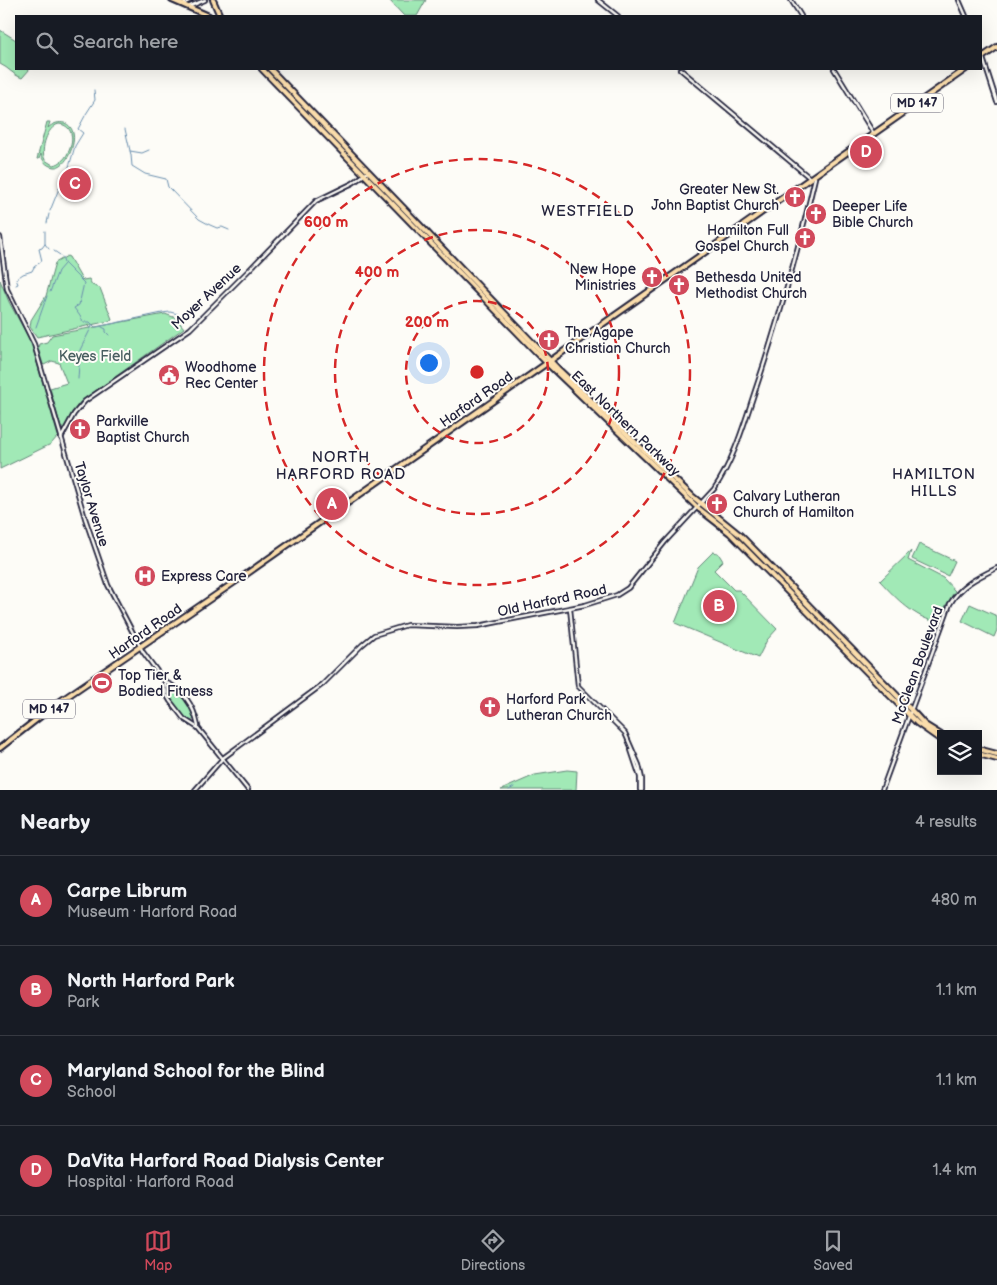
<!DOCTYPE html>
<html lang="en">
<head>
<meta charset="utf-8">
<style>
  body { margin:0; font-family:"Balsamiq Sans",sans-serif; background:#20242c; color:#f1f3f6 }
  .controls { position:absolute; right:15px; bottom:15px; display:grid; overflow:hidden; border-radius:0px; box-shadow:0 5px 20px #0002 }
  .controls button { width:45px; height:45px; display:grid; place-items:center; padding:0; border:0; border-bottom:1px solid #363941; background:#171b24; color:#f1f3f6; font:25px sans-serif }
  .you { position:absolute; left:428px; top:362px; width:18px; height:18px; margin:-12px; border:4px solid #fff; border-radius:50%; background:#1a73e8; box-shadow:0 0 0 8px #1a73e833 }
  .badge { display:grid; place-items:center; width:32px; height:32px; border-radius:50%; background:#d1495b; color:#fff; font-size:16px; font-weight:700 }
  .pin { position:absolute; translate:-50% -50%; border:2px solid #fff; box-shadow:0 1px 5px #0006 }
  .list { margin:0; padding:0; list-style:none }
  h2 { display:flex; justify-content:space-between; align-items:center; height:65px; margin:0; padding:0 20px; font-size:21px }
  h2 small { font-size:16px; font-weight:400; color:#9ea1a6 }
  .list li { display:grid; grid-template-columns:32px 1fr auto; gap:15px; align-items:center; box-sizing:border-box; height:90px; padding:0 20px; border-top:1px solid #363941 }
  .list b { display:block; font-size:19px; white-space:nowrap }
  .list p { margin:0; font-size:16px; white-space:nowrap; color:#9ea1a6 }
  .list em { font-size:16px; font-style:normal; color:#9ea1a6 }
  .icon { flex:none; width:28px; height:28px; fill:none; stroke:currentColor; stroke-width:2; stroke-linecap:round; stroke-linejoin:round }
  .map { position:relative; flex:none; width:997px; height:790px; overflow:hidden }
  .search { position:absolute; background:#171b24; box-shadow:0 5px 20px #0002; left:15px; right:15px; top:15px; height:55px; display:flex; align-items:center; gap:12px; box-sizing:border-box; padding:0 18px; border-radius:0px; color:#9ea1a6; font-size:19px }
  .sheet { height:425px; background:#171b24 }
  nav { display:flex; justify-content:space-around; align-items:center; box-sizing:border-box; height:70px; border-top:1px solid #363941; background:#171b24; font-size:14px; color:#9ea1a6 }
  nav a { display:grid; justify-items:center; gap:2px }
  nav .on { color:#d1495b }
  .map>svg:first-child { display:block }
  .green { fill:#a1e9b6; stroke:#628678; fill-rule:evenodd }
  .lines { fill:none; stroke-linecap:round; stroke-linejoin:round }
  .stream { stroke:#698eae; stroke-width:1 }
  .tertiary-casing { stroke:#22223b; stroke-width:6 }
  .secondary-casing { stroke:#22223b; stroke-width:6 }
  .primary-casing { stroke:#22223b; stroke-width:8 }
  .tertiary { stroke:#fdfcf7; stroke-width:2.5 }
  .secondary { stroke:#fdfcf7; stroke-width:2.5 }
  .primary { stroke:#fbddab; stroke-width:4 }
  .ring { fill:none; stroke:#d62828; stroke-width:2.5; stroke-dasharray:9 6 }
  .labels { text-anchor:middle; stroke-width:4; stroke-linejoin:round; paint-order:stroke }
  .shield { fill:#fdfcf7; stroke:#646373; stroke-width:1 }
  .shield-label { font-size:12px; font-weight:bold; fill:#22223b }
  .poi-label { font-size:14px; fill:#22223b; stroke:#fdfcf7; text-anchor:start }
  .street-label { font-size:14px; fill:#22223b; stroke:#fdfcf7 }
  .park-label { font-size:14px; fill:#485e60; stroke:#fdfcf7 }
  .neighbourhood-label { font-size:15px; letter-spacing:1px; fill:#22223b; stroke:#fdfcf7 }
  .centre { fill:#d62828; stroke:#fdfcf7; stroke-width:2.5 }
  .ring-label { font-size:15px; text-anchor:middle; font-weight:bold; fill:#d62828; stroke:#fdfcf7; stroke-width:4; stroke-linejoin:round; paint-order:stroke }
</style>
</head>
<body>
<div class="map">
<svg width="997" height="790" viewBox="0 0 997 790">
  <rect width="100%" height="100%" fill="#fdfcf7"/>
  <filter id="ink" filterUnits="userSpaceOnUse"><feTurbulence type="fractalNoise" baseFrequency=".02" numOctaves="2"/><feDisplacementMap in="SourceGraphic" scale="10" xChannelSelector="R" yChannelSelector="G"/><feConvolveMatrix kernelMatrix="1 2 1 2 8 2 1 2 1" color-interpolation-filters="sRGB"/></filter>
  <g filter="url(#ink)">
    <!-- green -->
    <g class="green">
      <path d="M389,0H426L417,16H404Z"/>
      <path d="M0,30L16,40V69H30L22,78C13,75 9,68 0,64Z"/>
      <path d="M47,122H50L48,128C56,120 70,120 73,133C76,143 67,168 54,167C46,166 42,160 41,154L39,159H37ZM59,124C82,126 70,164 53,165L45,160C40,149 47,127 59,124Z"/>
      <path d="M67,256L69,257L81,278L83,280L89,279L92,285L100,288L112,319L109,321L37,337L30,327L31,320L46,296L55,263Z"/>
      <path d="M0,280L9,302L31,342L58,436L51,444L0,469Z"/>
      <path d="M165,314L176,318L184,328L80,402L73,411L64,428H61L50,388L67,383L59,363L52,361L44,365L43,364L38,348L39,344L47,342L52,335Z"/>
      <path d="M919,544L955,561L948,576L912,559Z"/>
      <path d="M911,551L908,560L943,578L955,591L946,605L940,623C914,618 897,599 880,581Z"/>
      <path d="M713,552L718,553L723,561L714,570L734,590H739L777,629L767,640L758,658L675,623L698,567Z"/>
      <path d="M970,604L997,616V630L994,637L962,621Z"/>
      <path d="M170,687C183,689 192,707 195,718L190,722C180,715 169,702 167,690Z"/>
      <path d="M567,770L577,771L576,790H501L535,775Z"/>
    </g>
    <g class="lines">
      <!-- stream -->
      <g class="stream">
        <path d="M86,114L95,100L94,90"/>
        <path d="M125,129L131,155L132,166L145,174L166,179L168,187L199,219L210,225L217,228L222,227L229,230"/>
        <path d="M130,151L142,153L149,150"/>
        <path d="M50,211L64,176L69,167L75,146L83,133L78,129L85,116"/>
        <path d="M47,223L49,214"/>
        <path d="M45,231V244L49,249"/>
        <path d="M54,251L60,255"/>
        <path d="M62,257L64,263L84,283L79,305L74,308L80,316L83,322H90L95,327H97L162,313L170,312L178,314"/>
        <path d="M16,285L18,284L16,279L23,274L32,271L34,267L42,261L39,249L42,248L45,244"/>
        <path d="M50,292L58,271L64,264"/>
        <path d="M36,327L47,296"/>
        <path d="M102,327L106,329V332L109,335"/>
        <path d="M78,379L80,350L92,326"/>
        <path d="M509,790L514,787"/>
      </g>
      <!-- tertiary casing -->
      <g class="tertiary-casing">
        <g id="tertiary">
          <path d="M598,0L618,16"/>
          <path d="M791,0L801,16"/>
          <path d="M959,0L966,16"/>
          <path d="M981,52L997,102"/>
          <path d="M680,69L810,178"/>
          <path d="M834,69L874,134"/>
          <path d="M61,438L74,414L85,401L190,329L250,269L316,201L353,183L368,172"/>
          <path d="M570,608L578,686L625,733L639,765L642,779V790"/>
          <path d="M631,750L640,777V790"/>
          <path d="M195,790L223,758L323,684L362,645L374,635L407,625L457,627L478,626L585,605L617,595L628,588L665,542L714,489C734,460 744,424 755,391C779,321 798,250 815,178L814,175"/>
          <path d="M882,790L950,604C961,585 978,577 997,568"/>
        </g>
      </g>
      <!-- secondary casing -->
      <g class="secondary-casing">
        <g id="secondary">
          <path d="M183,4L191,0"/>
          <path d="M188,7L205,0"/>
          <path d="M0,237L7,289L34,344L85,518L108,585L143,652L165,682L166,694L170,701L184,719L198,728L248,790"/>
          <path d="M165,682C184,690 194,707 198,726"/>
        </g>
      </g>
      <!-- primary casing -->
      <g class="primary-casing">
        <g id="primary">
          <path d="M172,0L209,16"/>
          <path d="M213,0L220,16"/>
          <path d="M981,58L997,47"/>
          <path d="M262,69L547,363L698,508L730,533L917,723L941,740"/>
          <path d="M270,69L558,369L692,496L740,535L915,714L925,725L941,735"/>
          <path d="M0,748L59,702L245,575L966,69"/>
          <path d="M978,749L997,754"/>
          <path d="M978,754L997,759"/>
        </g>
      </g>
      <!-- tertiary -->
      <use href="#tertiary" class="tertiary"/>
      <!-- secondary -->
      <use href="#secondary" class="secondary"/>
      <!-- primary -->
      <use href="#primary" class="primary"/>
    </g>
  </g>
  <!-- distance rings -->
  <g class="ring">
    <circle cx="477" cy="372" r="71"/>
    <circle cx="477" cy="372" r="142"/>
    <circle cx="477" cy="372" r="213"/>
  </g>
  <!-- icons -->
  <defs>
    <g id="church-disc" transform="scale(1.125)"><circle r="9.5" fill="#d1495b" stroke="#fdfcf7"/><path d="M-1.2-6h2.4v3.5h3.3v2.4h-3.3V6h-2.4V-.1h-3.3v-2.4h3.3Z" fill="#fff"/></g>
    <g id="civic-disc" transform="scale(1.125)"><circle r="9.5" fill="#d1495b" stroke="#fdfcf7"/><path d="M-.6-6.5H3V-4.5H.6V-3L4-1V1h2V6H-6V1h2V-1L-.6-3ZM-1.2 2.5V6h2.4V2.5Z" fill="#fff"/></g>
    <g id="hospital-disc" transform="scale(1.125)"><circle r="9.5" fill="#d1495b" stroke="#fdfcf7"/><path d="M-5-5h3v3.5h4V-5h3V5h-3V1.5h-4V5h-3Z" fill="#fff"/></g>
    <g id="stadium-disc" transform="scale(1.125)"><circle r="9.5" fill="#d1495b" stroke="#fdfcf7"/><path d="M0-5a6.5 5 0 1 0 0 10a6.5 5 0 1 0 0-10ZM-3.5-1.8h7v3.6h-7Z" fill="#fff"/></g>
  </defs>
  <g fill-rule="evenodd">
    <use href="#church-disc" x="795" y="197"/>
    <use href="#church-disc" x="816" y="214"/>
    <use href="#church-disc" x="805" y="238"/>
    <use href="#church-disc" x="652" y="277"/>
    <use href="#church-disc" x="679" y="285"/>
    <use href="#church-disc" x="549" y="340"/>
    <use href="#civic-disc" x="169" y="375"/>
    <use href="#church-disc" x="80" y="429"/>
    <use href="#church-disc" x="717" y="504"/>
    <use href="#hospital-disc" x="145" y="576"/>
    <use href="#stadium-disc" x="102" y="683"/>
    <use href="#church-disc" x="490" y="707"/>
  </g>
  <g class="labels">
    <!-- shield labels -->
    <g class="shield">
      <rect x="891" y="93.5" width="52" height="19" rx="4"/>
      <rect x="23" y="699.5" width="52" height="19" rx="4"/>
    </g>
    <g class="shield-label">
      <text x="917" y="107">MD 147</text>
      <text x="49" y="713">MD 147</text>
    </g>
    <!-- poi labels -->
    <g class="poi-label">
      <text x="779" y="194" text-anchor="end">Greater New St.<tspan x="779" dy="16">John Baptist Church</tspan></text>
      <text x="832" y="211">Deeper Life<tspan x="832" dy="16">Bible Church</tspan></text>
      <text x="789" y="235" text-anchor="end">Hamilton Full<tspan x="789" dy="16">Gospel Church</tspan></text>
      <text x="636" y="274" text-anchor="end">New Hope<tspan x="636" dy="16">Ministries</tspan></text>
      <text x="695" y="282">Bethesda United<tspan x="695" dy="16">Methodist Church</tspan></text>
      <text x="565" y="337">The Agape<tspan x="565" dy="16">Christian Church</tspan></text>
      <text x="185" y="372">Woodhome<tspan x="185" dy="16">Rec Center</tspan></text>
      <text x="96" y="426">Parkville<tspan x="96" dy="16">Baptist Church</tspan></text>
      <text x="733" y="501">Calvary Lutheran<tspan x="733" dy="16">Church of Hamilton</tspan></text>
      <text x="161" y="581">Express Care</text>
      <text x="118" y="680">Top Tier &amp;<tspan x="118" dy="16">Bodied Fitness</tspan></text>
      <text x="506" y="704">Harford Park<tspan x="506" dy="16">Lutheran Church</tspan></text>
    </g>
    <!-- street labels -->
    <g class="street-label">
      <text transform="translate(206 296) rotate(-43)" y="5">Moyer Avenue</text>
      <text transform="translate(476 399) rotate(-35)" y="5">Harford Road</text>
      <text transform="translate(626 423) rotate(44)" y="5">East Northern Parkway</text>
      <text transform="translate(92 504) rotate(73)" y="5">Taylor Avenue</text>
      <text transform="translate(552 600) rotate(-12)" y="5">Old Harford Road</text>
      <text transform="translate(145 631) rotate(-35)" y="5">Harford Road</text>
      <text transform="translate(917 665) rotate(-70)" y="5">McClean Boulevard</text>
    </g>
    <!-- park labels -->
    <g class="park-label">
      <text x="95" y="361">Keyes Field</text>
    </g>
    <!-- neighbourhood labels -->
    <g class="neighbourhood-label">
      <text x="588" y="216">WESTFIELD</text>
      <text x="341" y="462">NORTH<tspan x="341" dy="17">HARFORD ROAD</tspan></text>
      <text x="934" y="479">HAMILTON<tspan x="934" dy="17">HILLS</tspan></text>
    </g>
  </g>
  <circle cx="477" cy="372" r="8" class="centre"/>
  <g class="ring-label">
    <text x="326" y="227">600 m</text>
    <text x="377" y="277">400 m</text>
    <text x="427" y="327">200 m</text>
  </g>
</svg>
<div class="controls">
<button><svg class="icon" aria-label="layers" viewBox="0 0 24 24"><path d="M12 4l9 5-9 5-9-5zM3 14l9 5 9-5"/></svg></button>
</div>
<div class="you"></div>
<div class="pin badge" style="left:332px;top:504px">A</div>
<div class="pin badge" style="left:719px;top:606px">B</div>
<div class="pin badge" style="left:75px;top:184px">C</div>
<div class="pin badge" style="left:866px;top:152px">D</div>
<div class="search"><svg class="icon" aria-label="search" viewBox="0 0 24 24"><circle cx="10" cy="10" r="6"/><path d="M15 15l6 6"/></svg>Search here</div>
</div>
<section class="sheet">
<h2>Nearby<small>4 results</small></h2>
<ul class="list">
<li><span class="badge">A</span><div><b>Carpe Librum</b><p>Museum · Harford Road</p></div><em>480 m</em></li>
<li><span class="badge">B</span><div><b>North Harford Park</b><p>Park</p></div><em>1.1 km</em></li>
<li><span class="badge">C</span><div><b>Maryland School for the Blind</b><p>School</p></div><em>1.1 km</em></li>
<li><span class="badge">D</span><div><b>DaVita Harford Road Dialysis Center</b><p>Hospital · Harford Road</p></div><em>1.4 km</em></li>
</ul>
</section>
<nav>
<a class="on"><svg class="icon" aria-label="map" viewBox="0 0 24 24"><path d="M3 6l6-2 6 2 6-2v14l-6 2-6-2-6 2zM9 4v14M15 6v14"/></svg>Map</a>
<a><svg class="icon" aria-label="directions" viewBox="0 0 24 24"><path d="M12 3l9 9-9 9-9-9zM9 14v-3h6M13 9l2 2-2 2"/></svg>Directions</a>
<a><svg class="icon" aria-label="saved" viewBox="0 0 24 24"><path d="M7 4h10v16l-5-4-5 4z"/></svg>Saved</a>
</nav>
</body>
</html>
